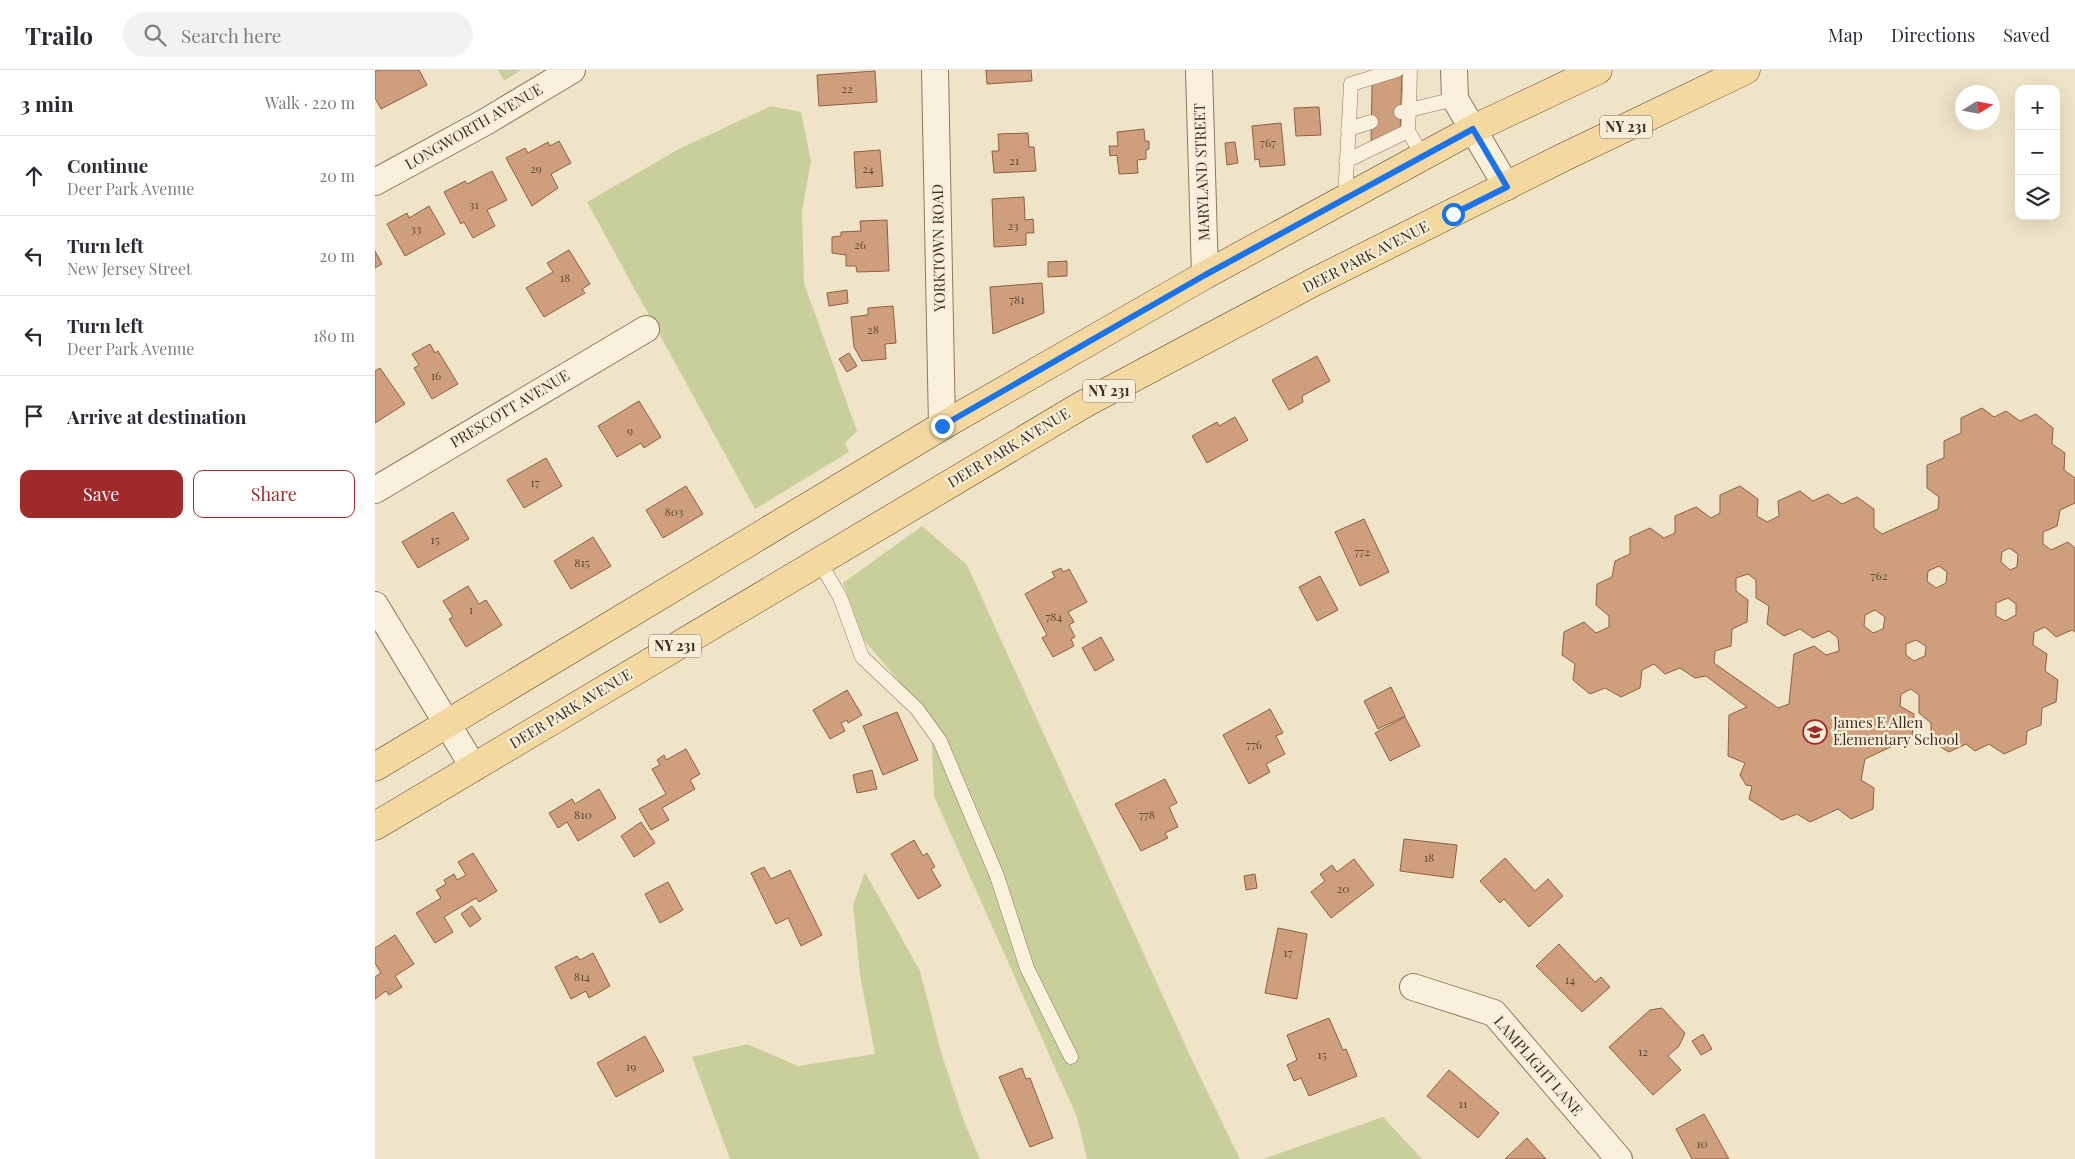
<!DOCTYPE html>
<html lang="en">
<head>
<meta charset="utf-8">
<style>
  body { margin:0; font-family:"Playfair Display",serif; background:#f2f2f3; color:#2b2b33 }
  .controls { position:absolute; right:15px; top:15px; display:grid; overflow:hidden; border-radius:10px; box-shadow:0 5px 20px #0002 }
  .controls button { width:45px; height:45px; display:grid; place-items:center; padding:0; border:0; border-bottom:1px solid #e1e1e2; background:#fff; color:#2b2b33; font:25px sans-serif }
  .compass { position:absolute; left:1580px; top:15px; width:45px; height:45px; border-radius:50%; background:#fff; box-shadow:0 5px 20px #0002; rotate:79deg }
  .stop { position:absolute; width:15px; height:15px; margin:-11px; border:4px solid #1a73e8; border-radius:50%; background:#fff }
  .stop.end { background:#1a73e8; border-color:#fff; box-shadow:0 1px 5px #0008 }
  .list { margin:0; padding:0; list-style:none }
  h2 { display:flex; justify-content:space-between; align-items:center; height:65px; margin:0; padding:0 20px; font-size:21px }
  h2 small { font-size:16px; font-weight:400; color:#7c7c81 }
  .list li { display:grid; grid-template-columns:32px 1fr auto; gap:15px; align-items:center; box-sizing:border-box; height:80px; padding:0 20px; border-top:1px solid #e1e1e2 }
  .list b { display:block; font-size:19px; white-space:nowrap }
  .list p { margin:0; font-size:16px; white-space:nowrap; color:#7c7c81 }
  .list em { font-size:16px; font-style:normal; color:#7c7c81 }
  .actions { display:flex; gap:10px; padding:15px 20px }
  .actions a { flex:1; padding:11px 0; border:1px solid #9e2a2b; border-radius:10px; text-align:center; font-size:18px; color:#9e2a2b }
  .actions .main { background:#9e2a2b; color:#fff }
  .icon { flex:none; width:28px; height:28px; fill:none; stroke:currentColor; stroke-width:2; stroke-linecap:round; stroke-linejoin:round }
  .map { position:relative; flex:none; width:1700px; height:1089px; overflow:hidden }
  header { display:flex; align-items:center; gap:30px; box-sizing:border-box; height:70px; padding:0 25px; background:#fff; border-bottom:1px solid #e1e1e2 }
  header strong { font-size:24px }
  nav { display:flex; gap:28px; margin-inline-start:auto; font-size:18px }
  .search { width:350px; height:45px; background:#f2f2f3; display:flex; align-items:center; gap:12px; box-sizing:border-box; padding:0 18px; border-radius:28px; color:#7c7c81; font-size:19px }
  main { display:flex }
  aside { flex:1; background:#fff }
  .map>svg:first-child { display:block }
  .green { fill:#c9cf9b }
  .building { fill:#cf9f7d; stroke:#8d5f41; fill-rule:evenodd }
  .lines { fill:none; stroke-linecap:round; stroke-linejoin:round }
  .service-casing { stroke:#8d765c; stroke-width:15 }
  .minor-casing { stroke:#8d765c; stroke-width:28 }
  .primary-casing { stroke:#5b4430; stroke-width:29 }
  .service { stroke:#faf1dc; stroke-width:14 }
  .minor { stroke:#faf1dc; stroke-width:26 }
  .primary { stroke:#f3d9a0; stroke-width:28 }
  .route { stroke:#1a73e8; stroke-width:6 }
  .labels { text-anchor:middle; stroke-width:4.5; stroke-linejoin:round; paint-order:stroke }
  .number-label { font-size:12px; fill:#624a37 }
  .shield { fill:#f7eed8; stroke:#756857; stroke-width:1 }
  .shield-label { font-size:14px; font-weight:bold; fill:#3d2e20 }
  .street-label { font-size:15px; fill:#3d2e20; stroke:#f7eed8 }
  .poi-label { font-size:15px; fill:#3d2e20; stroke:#f7eed8; text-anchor:start }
</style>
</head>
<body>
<header>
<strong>Trailo</strong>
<div class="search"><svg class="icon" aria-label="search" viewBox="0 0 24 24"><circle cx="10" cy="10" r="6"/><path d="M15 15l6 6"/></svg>Search here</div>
<nav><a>Map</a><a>Directions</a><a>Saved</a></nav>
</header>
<main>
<aside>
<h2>3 min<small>Walk · 220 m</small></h2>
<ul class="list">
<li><svg class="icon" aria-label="ahead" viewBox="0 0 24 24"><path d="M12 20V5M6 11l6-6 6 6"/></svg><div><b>Continue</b><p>Deer Park Avenue</p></div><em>20 m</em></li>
<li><svg class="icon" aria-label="left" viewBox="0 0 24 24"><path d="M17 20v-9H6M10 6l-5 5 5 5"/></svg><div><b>Turn left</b><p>New Jersey Street</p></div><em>20 m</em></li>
<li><svg class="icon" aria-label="left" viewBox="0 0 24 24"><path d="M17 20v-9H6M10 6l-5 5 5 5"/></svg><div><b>Turn left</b><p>Deer Park Avenue</p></div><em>180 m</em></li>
<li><svg class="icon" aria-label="arrive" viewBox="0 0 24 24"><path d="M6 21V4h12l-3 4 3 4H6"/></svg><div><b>Arrive at destination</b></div></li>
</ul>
<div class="actions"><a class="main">Save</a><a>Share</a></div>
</aside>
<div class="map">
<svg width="1700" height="1089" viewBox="0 0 1700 1089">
  <rect width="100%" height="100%" fill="#f0e4c8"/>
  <!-- green -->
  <g class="green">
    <path d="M123,0H146L129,11Z"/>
    <path d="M396,36L426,42L436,91L427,141L429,213L482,361L470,373L474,382L380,439L212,132L304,79Z"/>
    <path d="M547,456L592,495L817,990L865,1089H712L702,1047L559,726L556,649L489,570L468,513Z"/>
    <path d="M490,802L545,901L566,982L590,1054L605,1089H355L317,987L372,974L423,996L500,984L485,905L478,835Z"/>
    <path d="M1008,1047L1047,1089H888Z"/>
  </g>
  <!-- building -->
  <g class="building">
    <path d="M3,0H44L52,15L6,39L0,28V1Z"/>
    <path d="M611,0H656L657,11L612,14Z"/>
    <path d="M500,1L502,32L444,36L442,5Z"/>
    <path d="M1027,2L1025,63L996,73L997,15Z"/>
    <path d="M944,37L946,65L921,66L919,38Z"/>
    <path d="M906,53L910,95L885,97L884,89L880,90L877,56Z"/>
    <path d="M769,59L770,71H774V79L771,80V89L762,90L763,103L744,104L742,85L735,86L734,76H743L742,62Z"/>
    <path d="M653,63L654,77H659L661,101L619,103L617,81H624L623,64Z"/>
    <path d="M184,71L196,93L176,104L183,118L157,136L131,88L150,78L153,83L173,72L175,76Z"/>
    <path d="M860,72L863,93L852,95L850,73Z"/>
    <path d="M505,80L508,116L481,118L479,82Z"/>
    <path d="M117,101L132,130L112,140L120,156L98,168L89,152L86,154L69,122L90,111L92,114Z"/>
    <path d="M649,127L650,150L658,149L659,163H651V175L619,177L617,129Z"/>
    <path d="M54,136L70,164L30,186L12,154L32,143L34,148Z"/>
    <path d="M512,150L514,201L482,202L481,196H471V185L457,183V167L466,166V162L486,161L485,151Z"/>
    <path d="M194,180L215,214L207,219L210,223L169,247L151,218L178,202L172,193Z"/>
    <path d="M0,181L7,194L0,198Z"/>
    <path d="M692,191V206L673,207V192Z"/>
    <path d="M667,213L669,243L618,264L615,217Z"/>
    <path d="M472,220L473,233L454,236L452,223Z"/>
    <path d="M518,236L521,273L510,274L511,289L487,291L479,277L476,247L493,245V238Z"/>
    <path d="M55,274L60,283L63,281L83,314L57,329L39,298L44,295L37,284Z"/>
    <path d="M474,283L482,296L472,302L464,289Z"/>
    <path d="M942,286L955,311L927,326L928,332L914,340L897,310Z"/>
    <path d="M5,298L30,334L0,353V301Z"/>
    <path d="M264,331L286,367L269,378L266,373L242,387L223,356Z"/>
    <path d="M1607,338L1619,347L1631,341L1645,351L1661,344L1678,358L1677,374L1690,383L1689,400L1700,408V433L1685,440L1682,456L1668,462V474L1676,480L1693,472L1700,478V562L1697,560L1681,567L1670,557L1659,562L1658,575L1672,584L1670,601L1683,610L1681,632L1667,638L1666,655L1652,661L1651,674L1629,684L1614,674L1600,681L1591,674L1574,682L1556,671V653L1544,643V625L1536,619L1526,624L1525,636L1539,644L1537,667L1490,689L1486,710L1499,718L1498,739L1476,749L1463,739L1435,752L1422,744L1407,750L1374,729L1377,716L1371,715L1365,705L1370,693L1353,686L1354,645L1372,637L1331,606L1320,608L1305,598L1290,604L1279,594L1267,600L1265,618L1246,627L1230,618L1215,624L1198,610L1200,594L1187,585L1189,562L1209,552L1221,563L1234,557V546L1221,535L1222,514L1237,507L1240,491L1255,484V467L1275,458L1289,468L1300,463V446L1321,437L1336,448L1345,443V425L1365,416L1383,429L1382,446L1392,452L1404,446L1403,431L1425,421L1438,431L1453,424L1467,434L1482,427L1499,439V458L1507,464L1563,439L1564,427L1552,418V395L1569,388V371L1586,363V348ZM1634,478L1643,484L1642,497L1635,500L1626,492L1627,482ZM1564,496L1572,502L1571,513L1561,518L1552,511L1553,501ZM1373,504L1381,510V528L1394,536L1392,554L1409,566L1425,559L1438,568L1454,561L1463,568L1464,581L1451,585L1439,576L1419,584L1414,634L1403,638L1339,593L1340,581L1356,576L1357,559L1372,552L1373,530L1361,521V508ZM1633,528L1641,534V545L1630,551L1621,546V533ZM1500,540L1510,547L1508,559L1498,563L1489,556L1490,545ZM1541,570L1551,576L1550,586L1539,591L1531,585V574Z"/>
    <path d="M860,347L873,370L832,393L817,366L842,352L844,356Z"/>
    <path d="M171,388L187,416L149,438L132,410Z"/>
    <path d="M311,416L328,444L288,468L271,440Z"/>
    <path d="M78,442L94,469L43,498L27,472Z"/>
    <path d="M989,449L1014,502L985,516L960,462Z"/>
    <path d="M218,467L236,496L196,519L179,491Z"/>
    <path d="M686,498L688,502L694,499L712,532L693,542L699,552L694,555L700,567L696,569L699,576L678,587L667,568L672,565L650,524L680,507L677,502Z"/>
    <path d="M945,506L963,540L942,551L924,517Z"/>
    <path d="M93,516L104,534L111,530L127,555L91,577L74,549L78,547L68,531Z"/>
    <path d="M726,567L739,590L720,601L707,578Z"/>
    <path d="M1016,617L1030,646L1003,659L989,631Z"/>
    <path d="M472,620L487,645L473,653L472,650L466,653L470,661L455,669L438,640Z"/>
    <path d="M895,639L908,663L901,666L910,684L891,694L895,702L874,714L848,665Z"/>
    <path d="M522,642L543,690L508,705L488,656Z"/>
    <path d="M1030,647L1045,676L1015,691L1000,663Z"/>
    <path d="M311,679L325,704L315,710L320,719L287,738L294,750L276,760L264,739L291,724L277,699L285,695L282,690L289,685L291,690Z"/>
    <path d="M497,700L502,719L482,723L478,705Z"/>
    <path d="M790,709L802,733L794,737L803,757L790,763L793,768L766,781L740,734Z"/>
    <path d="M224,719L241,748L203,771L192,752L183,758L174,743L197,729L200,734Z"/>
    <path d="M266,752L280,773L259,787L246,766Z"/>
    <path d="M1029,769L1082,775L1078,808L1025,801Z"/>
    <path d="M539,770L548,786L552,783L560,797L556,799L566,816L543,829L516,784Z"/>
    <path d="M98,783L122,821L104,832L101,828L69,847L78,862L60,873L41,843L66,828L61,820L71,814L69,810L79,804L82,810L91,805L83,792Z"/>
    <path d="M1130,788L1160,821L1173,809L1188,826L1154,857L1129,829L1125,833L1105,811Z"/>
    <path d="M979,789L999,815L956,848L936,822L950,811L945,804L957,795L962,802Z"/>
    <path d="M389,797L396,809L415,800L447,865L426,876L413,848L401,854L376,803Z"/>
    <path d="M880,804L882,818L871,820L869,806Z"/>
    <path d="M293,812L308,840L285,853L270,824Z"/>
    <path d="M97,836L106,849L95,857L86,844Z"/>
    <path d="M903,858L932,864L922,929L890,923Z"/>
    <path d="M20,865L39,894L20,906L27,917L14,925L11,921L0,929V907L6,903L0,893V878Z"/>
    <path d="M1184,874L1220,912L1226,907L1235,917L1207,942L1161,896Z"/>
    <path d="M218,883L235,916L214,928L211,921L196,929L180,897L202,886L205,890Z"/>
    <path d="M1287,938L1310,963L1304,976L1293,986L1306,1000L1278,1025L1234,977L1275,940Z"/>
    <path d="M954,948L968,980L971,979L982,1006L934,1026L926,1008L919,1011L912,995L922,990L912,965Z"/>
    <path d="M1328,964L1337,979L1326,985L1317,971Z"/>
    <path d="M270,966L289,1001L241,1027L222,993Z"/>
    <path d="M647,998L651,1009L655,1008L678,1068L655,1077L624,1007Z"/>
    <path d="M1074,1000L1124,1043L1103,1068L1052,1026Z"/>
    <path d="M1329,1044L1354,1089H1317L1301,1059Z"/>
    <path d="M1152,1068L1171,1089H1130Z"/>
  </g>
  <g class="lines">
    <!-- service casing -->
    <g class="service-casing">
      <g id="service">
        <path d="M1035,0L1034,40L1080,29"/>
        <path d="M973,59L996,52"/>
        <path d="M1033,61L1048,86"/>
        <path d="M971,91L1033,61L1034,40L1026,42"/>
        <path d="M970,129L976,14L1022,0"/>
        <path d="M444,491L465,527L487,587L542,639L565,671L622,806L652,898L696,987"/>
      </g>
    </g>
    <!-- minor casing -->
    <g class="minor-casing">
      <g id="minor">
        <path d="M560,0L567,356"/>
        <path d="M824,0L830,205"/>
        <path d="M1079,0L1080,29L1132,117"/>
        <path d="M0,112L112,51L197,0"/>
        <path d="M0,420L271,259"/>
        <path d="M0,535L99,698"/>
        <path d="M1038,917L1119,943L1244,1089"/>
      </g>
    </g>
    <!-- primary casing -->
    <g class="primary-casing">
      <g id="primary">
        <path d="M0,697L567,356L830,205L1098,59L1223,0"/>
        <path d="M0,756L709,334L939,212L1189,87L1371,0"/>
      </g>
    </g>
    <!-- service -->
    <use href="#service" class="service"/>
    <!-- minor -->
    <use href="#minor" class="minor"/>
    <!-- primary -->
    <use href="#primary" class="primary"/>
  </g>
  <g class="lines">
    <!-- route -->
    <path class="route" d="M567,356L830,205L1098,59L1132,117L1078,144"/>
  </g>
  <!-- icons -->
  <defs>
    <g id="school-ring" transform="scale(1.25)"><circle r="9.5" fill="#f7eed8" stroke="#9e2a2b" stroke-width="1.5"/><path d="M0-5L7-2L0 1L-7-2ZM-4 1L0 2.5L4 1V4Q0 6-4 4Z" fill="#9e2a2b"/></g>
  </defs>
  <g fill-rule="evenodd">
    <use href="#school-ring" x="1440" y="662"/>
  </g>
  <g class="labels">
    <!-- number labels -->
    <g class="number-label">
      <text x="472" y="23">22</text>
      <text x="893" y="77">767</text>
      <text x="639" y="95">21</text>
      <text x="161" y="103">29</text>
      <text x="493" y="103">24</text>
      <text x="99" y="139">31</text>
      <text x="638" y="160">23</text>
      <text x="41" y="163">33</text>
      <text x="485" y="179">26</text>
      <text x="190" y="212">18</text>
      <text x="642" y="234">781</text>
      <text x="498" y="264">28</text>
      <text x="61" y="310">16</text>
      <text x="255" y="365">9</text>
      <text x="160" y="417">17</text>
      <text x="299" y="446">803</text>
      <text x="60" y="474">15</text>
      <text x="987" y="486">772</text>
      <text x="207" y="497">815</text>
      <text x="1504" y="510">762</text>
      <text x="96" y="544">1</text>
      <text x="679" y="551">784</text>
      <text x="879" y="679">776</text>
      <text x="208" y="749">810</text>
      <text x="772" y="749">778</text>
      <text x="1054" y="792">18</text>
      <text x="968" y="823">20</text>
      <text x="913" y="887">17</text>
      <text x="207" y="911">814</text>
      <text x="1195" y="914">14</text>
      <text x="1268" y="986">12</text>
      <text x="947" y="989">15</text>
      <text x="256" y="1001">19</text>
      <text x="1088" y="1038">11</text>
      <text x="1327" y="1078">10</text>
    </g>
    <!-- shield labels -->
    <g class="shield">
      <rect x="1225" y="45.5" width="52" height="23" rx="4"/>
      <rect x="708" y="309.5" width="52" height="23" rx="4"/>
      <rect x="274" y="564.5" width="52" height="23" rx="4"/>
    </g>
    <g class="shield-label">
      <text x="1251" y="62">NY 231</text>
      <text x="734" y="326">NY 231</text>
      <text x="300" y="581">NY 231</text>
    </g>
    <!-- street labels -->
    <g class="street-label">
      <text transform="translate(99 57) rotate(-30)" y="5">LONGWORTH AVENUE</text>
      <text transform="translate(827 102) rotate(-92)" y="5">MARYLAND STREET</text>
      <text transform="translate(564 178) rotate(-91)" y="5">YORKTOWN ROAD</text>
      <text transform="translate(991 187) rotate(-27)" y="5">DEER PARK AVENUE</text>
      <text transform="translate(135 339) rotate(-31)" y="5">PRESCOTT AVENUE</text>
      <text transform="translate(634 378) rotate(-31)" y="5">DEER PARK AVENUE</text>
      <text transform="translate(196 639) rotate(-31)" y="5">DEER PARK AVENUE</text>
      <text transform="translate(1163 996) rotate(49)" y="5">LAMPLIGHT LANE</text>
    </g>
    <!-- poi labels -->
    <g class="poi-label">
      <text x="1458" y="658">James E Allen<tspan x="1458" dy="17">Elementary School</tspan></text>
    </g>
  </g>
</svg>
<div class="controls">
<button>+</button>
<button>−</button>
<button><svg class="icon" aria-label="layers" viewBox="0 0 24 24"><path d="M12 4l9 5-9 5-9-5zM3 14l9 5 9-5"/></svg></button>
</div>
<svg class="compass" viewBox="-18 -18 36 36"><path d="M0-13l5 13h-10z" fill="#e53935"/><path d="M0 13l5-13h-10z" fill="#7c7c81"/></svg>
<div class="stop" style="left:1078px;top:144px"></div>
<div class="stop end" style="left:567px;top:356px"></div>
</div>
</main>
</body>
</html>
